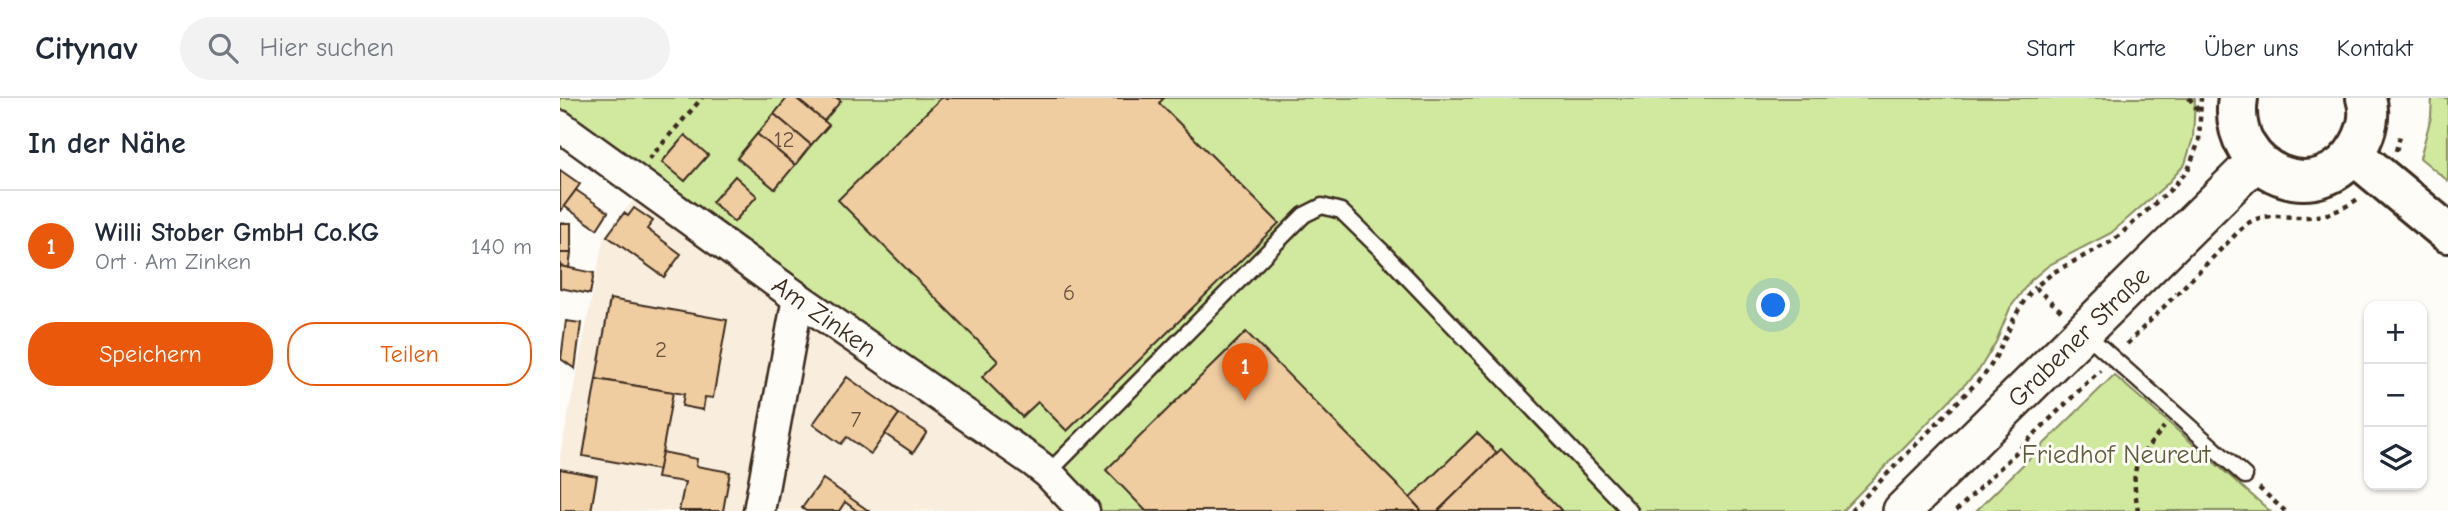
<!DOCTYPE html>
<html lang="de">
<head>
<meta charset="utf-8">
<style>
  body { margin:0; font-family:"Comic Neue",sans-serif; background:#f2f2f3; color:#1f2937 }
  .controls { position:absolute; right:21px; bottom:21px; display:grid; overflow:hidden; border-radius:14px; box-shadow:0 2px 5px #0004 }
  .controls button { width:63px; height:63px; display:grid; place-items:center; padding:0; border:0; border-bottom:2px solid #e0e1e3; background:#fff; color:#1f2937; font:35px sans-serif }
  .you { position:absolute; left:1214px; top:208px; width:24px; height:24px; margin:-18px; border:5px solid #fff; border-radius:50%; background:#1a73e8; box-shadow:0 0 0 10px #1a73e833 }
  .badge { display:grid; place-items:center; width:46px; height:46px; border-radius:50%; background:#ea580c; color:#fff; font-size:23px; font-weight:700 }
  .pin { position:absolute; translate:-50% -58px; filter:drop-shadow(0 2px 4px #0008) }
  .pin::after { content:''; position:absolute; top:37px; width:24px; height:21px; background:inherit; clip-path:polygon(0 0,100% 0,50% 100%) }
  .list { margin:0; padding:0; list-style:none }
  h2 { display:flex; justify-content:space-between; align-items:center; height:91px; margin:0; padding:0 28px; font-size:30px }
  h2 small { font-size:23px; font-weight:400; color:#747a83 }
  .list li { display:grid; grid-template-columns:46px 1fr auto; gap:21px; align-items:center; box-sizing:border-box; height:112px; padding:0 28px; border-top:2px solid #e0e1e3 }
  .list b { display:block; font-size:26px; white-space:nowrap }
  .list p { margin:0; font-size:23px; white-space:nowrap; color:#747a83 }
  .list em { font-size:23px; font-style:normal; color:#747a83 }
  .actions { display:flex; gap:14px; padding:21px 28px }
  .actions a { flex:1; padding:16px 0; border:2px solid #ea580c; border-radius:28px; text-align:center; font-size:24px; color:#ea580c }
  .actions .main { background:#ea580c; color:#fff }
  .icon { flex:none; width:38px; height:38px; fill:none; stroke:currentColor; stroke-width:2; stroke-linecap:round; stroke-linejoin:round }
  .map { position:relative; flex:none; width:1888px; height:413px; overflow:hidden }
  header { display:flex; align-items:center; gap:42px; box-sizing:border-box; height:98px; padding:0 35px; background:#fff; border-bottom:2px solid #e0e1e3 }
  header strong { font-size:33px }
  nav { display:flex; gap:38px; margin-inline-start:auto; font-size:24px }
  .search { width:490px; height:63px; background:#f2f2f3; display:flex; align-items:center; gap:18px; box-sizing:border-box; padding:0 24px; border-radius:38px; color:#747a83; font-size:26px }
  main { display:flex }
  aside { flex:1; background:#fff }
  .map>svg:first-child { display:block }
  .built { fill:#f9eedd }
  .green { fill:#d0e99f; stroke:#868a5e; stroke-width:2 }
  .building { fill:#f0cda1; stroke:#3b2a1e; stroke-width:2 }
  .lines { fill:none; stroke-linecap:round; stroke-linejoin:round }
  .service-casing { stroke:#3b2a1e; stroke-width:19 }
  .minor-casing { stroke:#3b2a1e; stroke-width:35 }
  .tertiary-casing { stroke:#3b2a1e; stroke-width:42 }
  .secondary-casing { stroke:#3b2a1e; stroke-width:44 }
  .path { stroke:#3b2a1e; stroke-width:4.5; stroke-dasharray:5 5; stroke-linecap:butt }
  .service { stroke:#fdfcf7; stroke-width:14 }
  .minor { stroke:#fdfcf7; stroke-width:30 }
  .tertiary { stroke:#fdfcf7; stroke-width:37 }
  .secondary { stroke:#fdfcf7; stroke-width:38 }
  .labels { text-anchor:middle; stroke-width:6; stroke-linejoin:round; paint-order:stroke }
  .number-label { font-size:23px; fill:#68533f }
  .street-label { font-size:26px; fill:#3b2a1e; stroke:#fdfcf7 }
  .park-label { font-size:26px; fill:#605a3e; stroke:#fdfcf7 }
</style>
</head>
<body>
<header>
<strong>Citynav</strong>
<div class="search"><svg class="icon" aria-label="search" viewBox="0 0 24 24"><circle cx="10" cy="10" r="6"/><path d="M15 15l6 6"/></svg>Hier suchen</div>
<nav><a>Start</a><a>Karte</a><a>Über uns</a><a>Kontakt</a></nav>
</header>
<main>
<aside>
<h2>In der Nähe<small></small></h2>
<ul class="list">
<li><span class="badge">1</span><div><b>Willi Stober GmbH Co.KG</b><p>Ort · Am Zinken</p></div><em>140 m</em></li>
</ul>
<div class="actions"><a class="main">Speichern</a><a>Teilen</a></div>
</aside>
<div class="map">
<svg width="1888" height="413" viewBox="0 0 1888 413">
  <rect width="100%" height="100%" fill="#fdfcf7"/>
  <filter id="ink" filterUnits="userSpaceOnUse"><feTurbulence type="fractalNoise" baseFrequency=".0143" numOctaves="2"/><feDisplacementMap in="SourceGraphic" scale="14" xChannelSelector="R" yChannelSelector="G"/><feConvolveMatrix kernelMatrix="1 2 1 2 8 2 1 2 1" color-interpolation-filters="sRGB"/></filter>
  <g filter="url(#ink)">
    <!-- built -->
    <path class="built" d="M345,0L1126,413H0V358L44,138L88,84Z"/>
    <!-- green -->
    <g class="green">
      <path d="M0,0H1635L1633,40L1625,66L1607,86L1551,135L1489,167L1470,183L1450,210L1436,244L1419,272L1282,413H540L514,384L0,12Z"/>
      <path d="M1872,0H1888V83L1860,60L1871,19Z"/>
      <path d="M1554,277L1710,413H1416Z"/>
    </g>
    <!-- building -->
    <g class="building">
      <path d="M227,0H236L269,27L251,47L214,16Z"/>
      <path d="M236,0H277L281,3L264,23Z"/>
      <path d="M381,0H604L599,5L719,125L507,333L478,304L462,319L422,279L438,263L278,102Z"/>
      <path d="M214,16L251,47L235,67L197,36Z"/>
      <path d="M197,36L235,67L215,91L177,60Z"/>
      <path d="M125,37L148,57L125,83L102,64Z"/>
      <path d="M0,72L20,86L1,113H0Z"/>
      <path d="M175,78L197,98L174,124L152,104Z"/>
      <path d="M16,92L48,114L37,131L4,108Z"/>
      <path d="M74,110L93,123L87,131L121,156L104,179L47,138L64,115L68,118Z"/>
      <rect x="0" y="125" width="11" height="30"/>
      <path d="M0,155H11L9,170L0,168Z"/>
      <path d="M0,168L34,175L30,196L0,190Z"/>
      <path d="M50,201L167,222L153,300L145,299L143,312L122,308L124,296L36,281Z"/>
      <path d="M6,223L21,225L15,271L1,261Z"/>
      <path d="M686,234L850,400L862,413H586L546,372Z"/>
      <path d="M287,279L339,316L311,356L287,339L281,346L253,326Z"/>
      <path d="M36,281L113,294L99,372L23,358Z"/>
      <path d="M339,316L367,334L353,355L325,336Z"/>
      <path d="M917,335L937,355L878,413H862L850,400Z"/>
      <path d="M941,351L1002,413H878L937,355Z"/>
      <path d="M102,354L137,361L136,368L170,374L163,413H119L125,384L97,380Z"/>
      <path d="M0,371L37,378L31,413H0Z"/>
      <path d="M263,381L309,413H297L285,404L279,413H246L242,410Z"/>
    </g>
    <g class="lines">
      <!-- service casing -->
      <g class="service-casing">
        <g id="service">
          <path d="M1525,235L1685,378"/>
          <path d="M488,375L744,117L762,108L781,113L823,154L1070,413"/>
        </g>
      </g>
      <!-- minor casing -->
      <g class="minor-casing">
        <g id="minor">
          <path id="s1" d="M0,28L238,200L474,364L488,375L524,413"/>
          <path d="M199,413L238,200"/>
        </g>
      </g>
      <!-- tertiary casing -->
      <g class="tertiary-casing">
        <g id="tertiary">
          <path id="s2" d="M1342,413L1696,63"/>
        </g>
      </g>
      <!-- secondary casing -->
      <g class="secondary-casing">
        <g id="secondary">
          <path d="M1678,0C1666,75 1761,115 1799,47C1807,33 1811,16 1806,0"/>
          <path d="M1794,57L1888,135"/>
        </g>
      </g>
      <!-- path -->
      <g class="path">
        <path d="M1629,0L1639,13"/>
        <path d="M1836,53L1841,34"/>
        <path d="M89,61L142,0"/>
        <path d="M1501,213L1475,189L1494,174L1554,142L1611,91L1628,72L1639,43L1641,0"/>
        <path d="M1567,246L1685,127C1705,113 1725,120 1748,119C1768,118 1784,111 1799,100"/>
        <path d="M1699,390L1725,413"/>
        <path d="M1291,413L1425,276C1446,247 1450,217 1475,189"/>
        <path d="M1396,413L1540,272"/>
        <path d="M1578,413C1570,364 1575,366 1604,329"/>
      </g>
      <!-- service -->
      <use href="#service" class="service"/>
      <!-- minor -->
      <use href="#minor" class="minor"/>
      <!-- tertiary -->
      <use href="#tertiary" class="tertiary"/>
      <!-- secondary -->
      <use href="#secondary" class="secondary"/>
    </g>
  </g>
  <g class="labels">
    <!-- number labels -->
    <g class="number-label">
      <text x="224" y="49">12</text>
      <text x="509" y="202">6</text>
      <text x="101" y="259">2</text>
      <text x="296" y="329">7</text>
    </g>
    <!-- street labels -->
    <g class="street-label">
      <text dy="9" stroke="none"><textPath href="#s1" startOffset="326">Am Zinken</textPath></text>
      <text dy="9" stroke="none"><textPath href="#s2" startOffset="248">Grabener Straße</textPath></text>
    </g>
    <!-- park labels -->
    <g class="park-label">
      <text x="1556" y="365">Friedhof Neureut</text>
    </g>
  </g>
</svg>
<div class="controls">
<button>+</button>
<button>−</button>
<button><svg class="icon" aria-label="layers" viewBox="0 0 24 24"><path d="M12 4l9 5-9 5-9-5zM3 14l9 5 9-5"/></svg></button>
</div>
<div class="you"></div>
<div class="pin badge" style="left:685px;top:303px">1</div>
</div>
</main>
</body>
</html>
